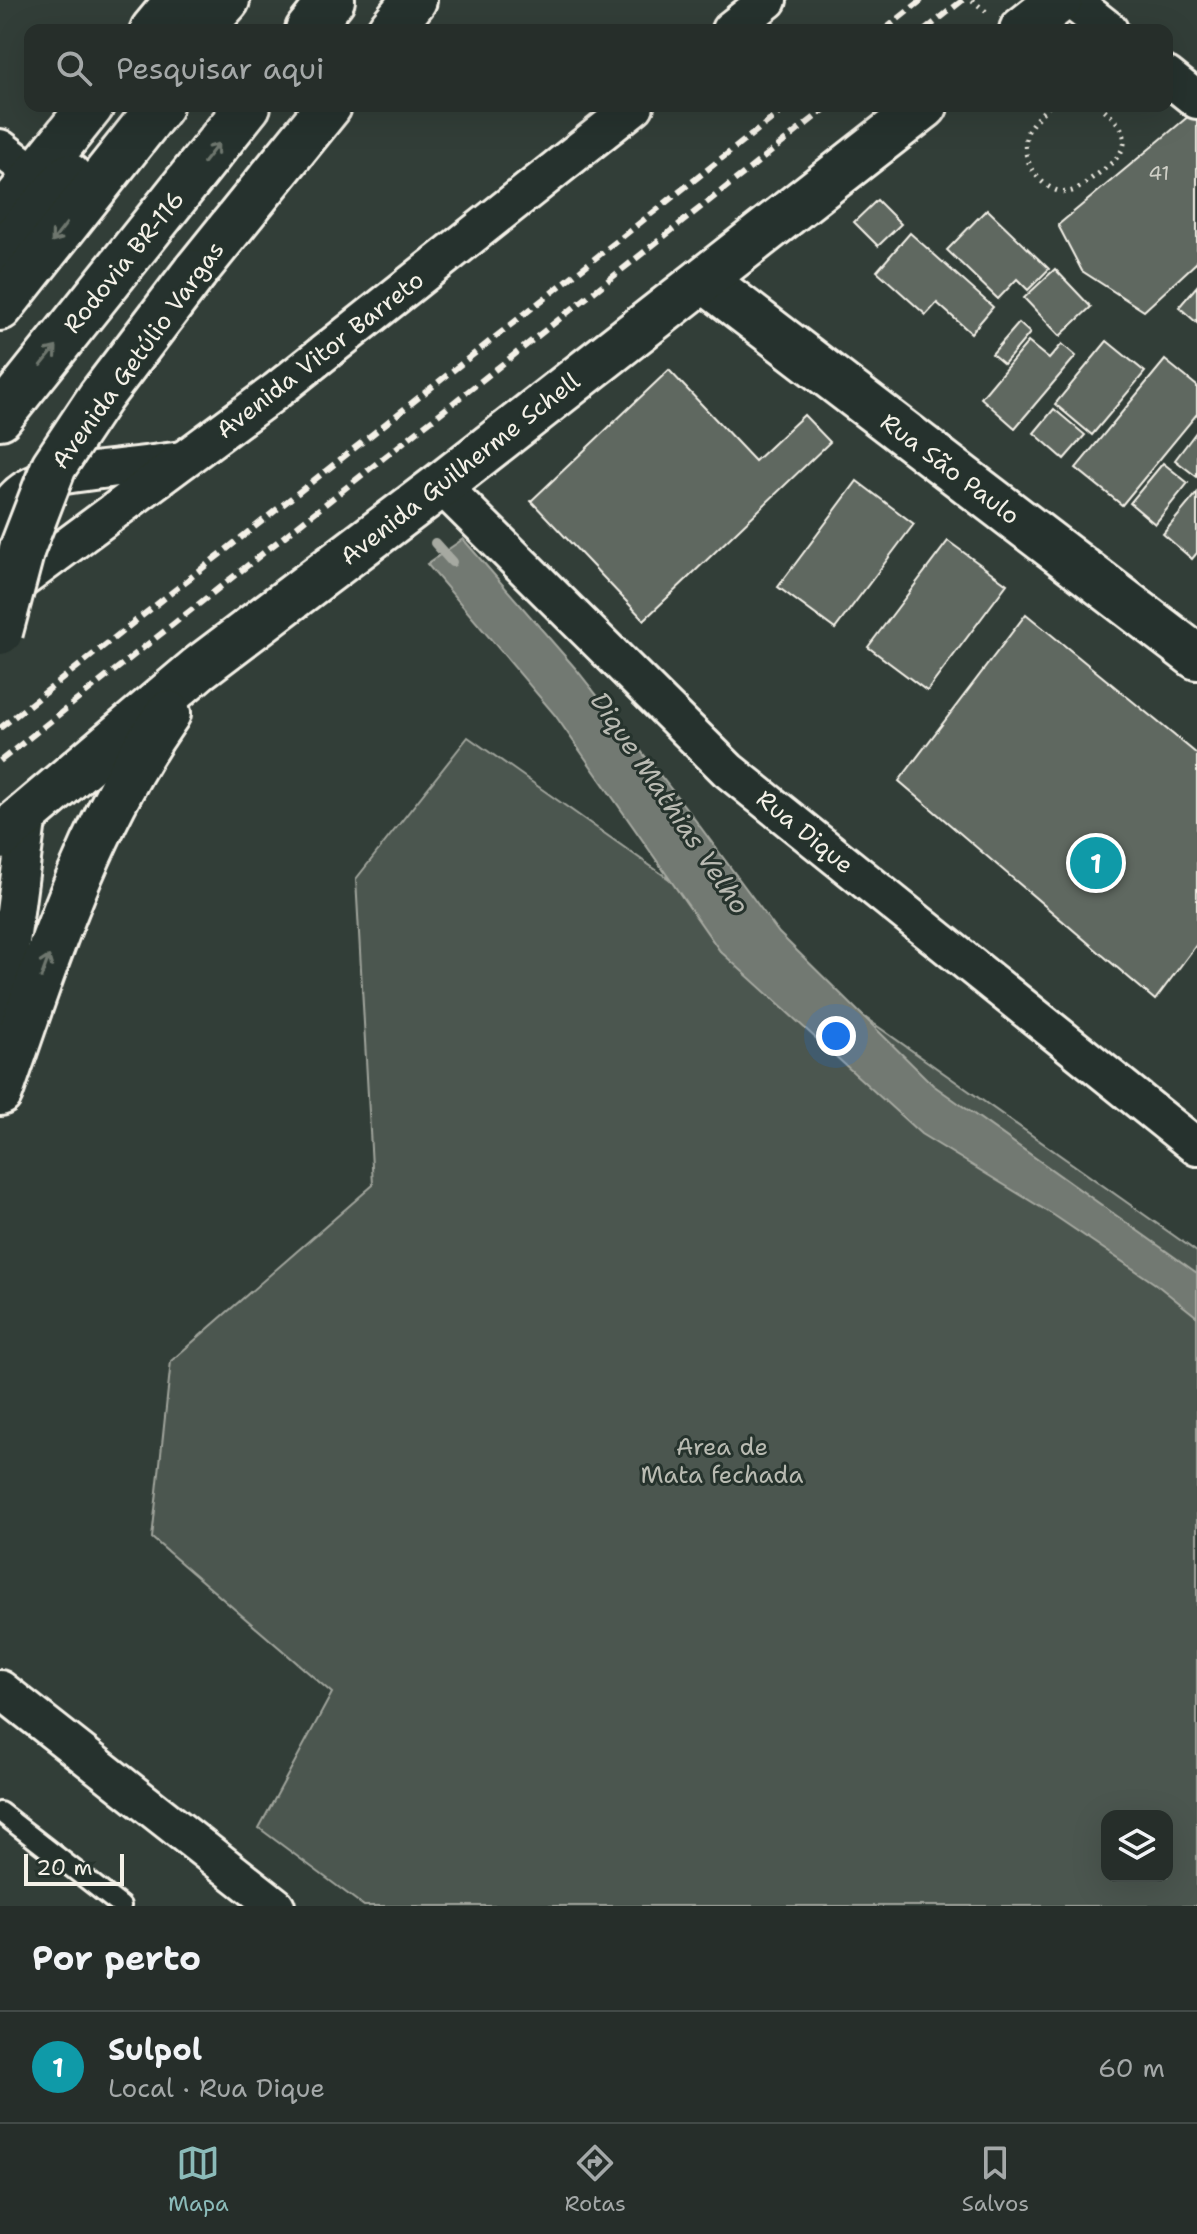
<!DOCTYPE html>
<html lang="pt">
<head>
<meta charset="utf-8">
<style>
  body { margin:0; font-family:"Shantell Sans",sans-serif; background:#2e3632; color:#f1f3f6 }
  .controls { position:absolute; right:24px; bottom:24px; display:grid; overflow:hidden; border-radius:16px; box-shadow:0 8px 32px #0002 }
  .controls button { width:72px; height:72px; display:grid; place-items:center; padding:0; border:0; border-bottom:2px solid #424a47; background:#262e2a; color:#f1f3f6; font:40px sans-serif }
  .scale { position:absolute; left:24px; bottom:20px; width:100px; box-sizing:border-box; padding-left:8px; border:4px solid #f4f1e8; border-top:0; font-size:22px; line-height:28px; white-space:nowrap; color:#f4f1e8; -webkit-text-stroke:6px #26332d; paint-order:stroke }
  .you { position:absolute; left:836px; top:1036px; width:28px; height:28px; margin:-20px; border:6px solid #fff; border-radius:50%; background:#1a73e8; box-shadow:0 0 0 12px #1a73e833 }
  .badge { display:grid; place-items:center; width:52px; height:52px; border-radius:50%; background:#8bbbb9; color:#fff; font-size:26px; font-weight:700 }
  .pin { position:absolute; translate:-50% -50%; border:4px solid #fff; box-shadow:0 2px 8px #0006 }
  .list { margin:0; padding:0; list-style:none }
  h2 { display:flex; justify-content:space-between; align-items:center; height:104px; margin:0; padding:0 32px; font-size:34px }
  h2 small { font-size:26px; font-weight:400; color:#a4a8a8 }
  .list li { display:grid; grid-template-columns:52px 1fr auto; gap:24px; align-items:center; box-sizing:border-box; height:112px; padding:0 32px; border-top:2px solid #424a47 }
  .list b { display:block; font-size:30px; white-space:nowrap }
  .list p { margin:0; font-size:26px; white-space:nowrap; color:#a4a8a8 }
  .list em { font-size:26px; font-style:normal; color:#a4a8a8 }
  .icon { flex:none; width:44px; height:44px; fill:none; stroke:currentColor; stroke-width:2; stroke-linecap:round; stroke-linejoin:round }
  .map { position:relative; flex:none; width:1197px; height:1906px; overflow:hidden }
  .search { position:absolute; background:#262e2a; box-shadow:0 8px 32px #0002; left:24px; right:24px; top:24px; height:88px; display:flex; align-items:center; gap:20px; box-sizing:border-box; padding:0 28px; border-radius:16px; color:#a4a8a8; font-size:30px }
  .sheet { height:216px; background:#262e2a }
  nav { display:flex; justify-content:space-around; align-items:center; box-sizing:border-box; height:112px; border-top:2px solid #424a47; background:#262e2a; font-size:22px; color:#a4a8a8 }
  nav a { display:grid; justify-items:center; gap:4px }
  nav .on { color:#8bbbb9 }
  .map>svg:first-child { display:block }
  .green { fill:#4c564f; stroke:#a0a49c; stroke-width:2; fill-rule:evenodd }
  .water { fill:#727972; stroke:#a6a9a1; stroke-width:2 }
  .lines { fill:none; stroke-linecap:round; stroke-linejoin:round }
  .stream { stroke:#a6a9a1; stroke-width:10 }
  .building { fill:#5f6861; stroke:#f4f1e8; stroke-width:2 }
  .service-casing { stroke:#f4f1e8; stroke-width:24 }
  .minor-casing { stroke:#f4f1e8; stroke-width:42 }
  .tertiary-casing { stroke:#f4f1e8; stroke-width:50 }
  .secondary-casing { stroke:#f4f1e8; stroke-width:50 }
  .primary-casing { stroke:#f4f1e8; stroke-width:50 }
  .motorway-casing { stroke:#f4f1e8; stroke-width:50 }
  .path { stroke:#f4f1e8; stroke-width:5; stroke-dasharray:2 6; stroke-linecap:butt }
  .service { stroke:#26332d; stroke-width:18 }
  .minor { stroke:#26332d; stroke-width:36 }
  .tertiary { stroke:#26332d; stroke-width:44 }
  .secondary { stroke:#26332d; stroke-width:44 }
  .primary { stroke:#26332d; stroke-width:44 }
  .motorway { stroke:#26332d; stroke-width:44 }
  .rail { stroke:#f4f1e8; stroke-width:6; stroke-dasharray:12 6; stroke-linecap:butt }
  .primary-bridge-casing { stroke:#f4f1e8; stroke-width:50; stroke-linecap:butt }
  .primary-bridge { stroke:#26332d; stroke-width:44 }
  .oneway { stroke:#6e766e }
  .labels { text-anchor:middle; stroke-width:6; stroke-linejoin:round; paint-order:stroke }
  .number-label { font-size:20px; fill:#cfcfc6 }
  .street-label { font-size:24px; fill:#f4f1e8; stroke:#26332d }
  .park-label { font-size:24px; fill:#b9bbb2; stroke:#26332d }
  .water-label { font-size:26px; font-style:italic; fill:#babbb3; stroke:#26332d }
</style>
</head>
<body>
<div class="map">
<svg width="1197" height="1906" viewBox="0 0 1197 1906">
  <rect width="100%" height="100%" fill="#323e38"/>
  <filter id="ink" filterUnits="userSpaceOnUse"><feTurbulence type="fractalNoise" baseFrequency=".0125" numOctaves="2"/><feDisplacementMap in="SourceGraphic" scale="16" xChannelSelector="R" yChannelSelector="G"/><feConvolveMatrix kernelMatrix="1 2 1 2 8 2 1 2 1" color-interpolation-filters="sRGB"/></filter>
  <g filter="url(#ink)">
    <!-- green -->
    <path class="green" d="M468,737L1197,1252V1906H364L259,1828L332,1693L152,1538L171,1361L373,1185L356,879ZM1107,1816H1167V1876H1107Z"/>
    <!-- water -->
    <path class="water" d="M463,539L576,669L690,813L779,933L933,1085L1197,1273V1317L1157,1285L1055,1216L921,1134L720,951L555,715L427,564Z"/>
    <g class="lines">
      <!-- stream -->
      <path class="stream" d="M435,543L452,562"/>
    </g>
    <!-- building -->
    <g class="building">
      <path d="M1190,115L1197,120V262L1144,311L1082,271L1058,225Z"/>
      <path d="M877,200L901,224L878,246L854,222Z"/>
      <path d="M987,209L1049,269L1028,290L1017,279L998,299L947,250Z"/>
      <path d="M910,233L993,307L971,333L937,303L926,315L877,271Z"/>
      <path d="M1055,269L1091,307L1060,336L1024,298Z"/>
      <path d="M1197,286V323L1179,307Z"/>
      <path d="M1019,323L1030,333L1004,364L992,354Z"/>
      <path d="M1107,341L1145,372L1092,435L1055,404Z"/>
      <path d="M1028,342L1049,359L1062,344L1076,356L1015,428L981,398Z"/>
      <path d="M1165,360L1197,386V414L1122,505L1076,468Z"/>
      <path d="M669,370L755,461L804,415L830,442L644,620L531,501Z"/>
      <path d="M1054,409L1085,435L1064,459L1034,433Z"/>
      <path d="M1197,431V477L1175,460Z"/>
      <path d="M1163,463L1188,483L1155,524L1130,503Z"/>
      <path d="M857,481L914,524L835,629L778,587Z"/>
      <path d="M1197,493V553L1192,559L1163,534Z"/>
      <path d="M948,541L1007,584L927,691L868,647Z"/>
      <path d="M1026,614L1197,754V944L1155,1000L899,781Z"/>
    </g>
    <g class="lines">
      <!-- service casing -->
      <g class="service-casing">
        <path id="service" d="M0,1812L121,1906"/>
      </g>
      <!-- minor casing -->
      <g class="minor-casing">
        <g id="minor">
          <path d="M1071,0L1109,30"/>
          <path d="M730,30L768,0"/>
          <path d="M1167,76L1197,100"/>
          <path d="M0,148L35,175"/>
          <path d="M441,485L728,770L1197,1147"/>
          <path d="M42,561C26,559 8,553 3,536C0,478 64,475 101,470C128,467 155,464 182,460"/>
          <path d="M0,596L276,391L635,106"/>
          <path d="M0,1026L28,813"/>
          <path d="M0,1689L276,1906"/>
        </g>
      </g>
      <!-- tertiary casing -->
      <g class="tertiary-casing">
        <path id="tertiary" d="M704,280L1197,657"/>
      </g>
      <!-- secondary casing -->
      <g class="secondary-casing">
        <g id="secondary">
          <path d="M1022,30L1060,0"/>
          <path d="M0,837L199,668L441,485L925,106"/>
          <path d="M0,1093C46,962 87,828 168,713"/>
        </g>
      </g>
      <!-- primary casing -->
      <g class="primary-casing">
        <g id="primary">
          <path d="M153,30L178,0"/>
          <path d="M390,30L414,0"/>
          <path d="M0,220L91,106"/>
          <path d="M195,272L329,106"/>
        </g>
      </g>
      <!-- motorway casing -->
      <g class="motorway-casing">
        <g id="motorway">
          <path d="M200,30L227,0"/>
          <path d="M308,30L332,0"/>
          <path d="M0,254L69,176"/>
          <path d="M0,308L160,106"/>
          <path d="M0,417L248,106"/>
        </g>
      </g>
      <!-- path -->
      <g class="path">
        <path d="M972,0L989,14"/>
        <path d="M1049,106C1042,113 1034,120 1029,129C1017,153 1036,187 1062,192C1075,194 1085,183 1095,176C1129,152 1137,136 1100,106"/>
      </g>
      <!-- service -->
      <use href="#service" class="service"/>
      <!-- minor -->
      <use href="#minor" class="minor"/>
      <!-- tertiary -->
      <use href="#tertiary" class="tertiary"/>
      <!-- secondary -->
      <use href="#secondary" class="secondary"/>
      <!-- primary -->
      <use href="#primary" class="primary"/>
      <!-- motorway -->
      <use href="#motorway" class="motorway"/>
      <!-- rail -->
      <g class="rail">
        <path d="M884,30L922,0"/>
        <path d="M925,30L963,0"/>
        <path d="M0,728L788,106"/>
        <path d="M0,761L829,106"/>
      </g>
      <!-- primary-bridge casing -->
      <g class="primary-bridge-casing">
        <path id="primary-bridge" d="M0,632L22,549L54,466L100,397L195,272"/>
      </g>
      <!-- primary-bridge -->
      <use href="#primary-bridge" class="primary-bridge"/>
    </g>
    <!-- one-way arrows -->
    <defs><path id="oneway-shaft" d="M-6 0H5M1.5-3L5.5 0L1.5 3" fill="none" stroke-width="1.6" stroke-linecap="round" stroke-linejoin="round" transform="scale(2)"/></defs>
    <g class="oneway">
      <use href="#oneway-shaft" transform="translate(211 153) rotate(-52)"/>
      <use href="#oneway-shaft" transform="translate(59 233) rotate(128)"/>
      <use href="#oneway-shaft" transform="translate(49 356) rotate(-51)"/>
      <use href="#oneway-shaft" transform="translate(45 967) rotate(-70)"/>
    </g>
  </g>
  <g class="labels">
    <!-- number labels -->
    <g class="number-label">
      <text x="1159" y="180">41</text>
    </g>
    <!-- street labels -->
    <g class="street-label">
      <text transform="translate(124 262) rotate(-51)" y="8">Rodovia BR-116</text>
      <text transform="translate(138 355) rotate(-54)" y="8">Avenida Getúlio Vargas</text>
      <text transform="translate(320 355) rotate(-38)" y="8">Avenida Vitor Barreto</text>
      <text transform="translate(460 469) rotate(-38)" y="8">Avenida Guilherme Schell</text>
      <text transform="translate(950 469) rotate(37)" y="8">Rua São Paulo</text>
      <text transform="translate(805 832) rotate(39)" y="8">Rua Dique</text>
    </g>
    <!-- park labels -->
    <g class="park-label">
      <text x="722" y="1455">Area de<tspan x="722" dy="28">Mata fechada</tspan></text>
    </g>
    <!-- water labels -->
    <g class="water-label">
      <text transform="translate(670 803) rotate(56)" y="9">Dique Mathias Velho</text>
    </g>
  </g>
</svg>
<div class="controls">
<button><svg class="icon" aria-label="layers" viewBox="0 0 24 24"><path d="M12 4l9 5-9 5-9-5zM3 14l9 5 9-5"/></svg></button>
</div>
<div class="scale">20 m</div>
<div class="you"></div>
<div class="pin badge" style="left:1096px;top:863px;background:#0f9aa8">1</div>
<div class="search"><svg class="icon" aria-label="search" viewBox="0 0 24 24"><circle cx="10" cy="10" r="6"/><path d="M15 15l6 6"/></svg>Pesquisar aqui</div>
</div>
<section class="sheet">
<h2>Por perto<small></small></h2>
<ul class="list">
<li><span class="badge" style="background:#0f9aa8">1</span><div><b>Sulpol</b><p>Local · Rua Dique</p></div><em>60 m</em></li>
</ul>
</section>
<nav>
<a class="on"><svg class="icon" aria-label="map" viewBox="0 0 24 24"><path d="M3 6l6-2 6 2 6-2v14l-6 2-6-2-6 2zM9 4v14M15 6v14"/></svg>Mapa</a>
<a><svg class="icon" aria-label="directions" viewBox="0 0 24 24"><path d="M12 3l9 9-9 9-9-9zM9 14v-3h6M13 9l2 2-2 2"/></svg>Rotas</a>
<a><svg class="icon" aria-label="saved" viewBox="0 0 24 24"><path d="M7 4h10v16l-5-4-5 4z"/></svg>Salvos</a>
</nav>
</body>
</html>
